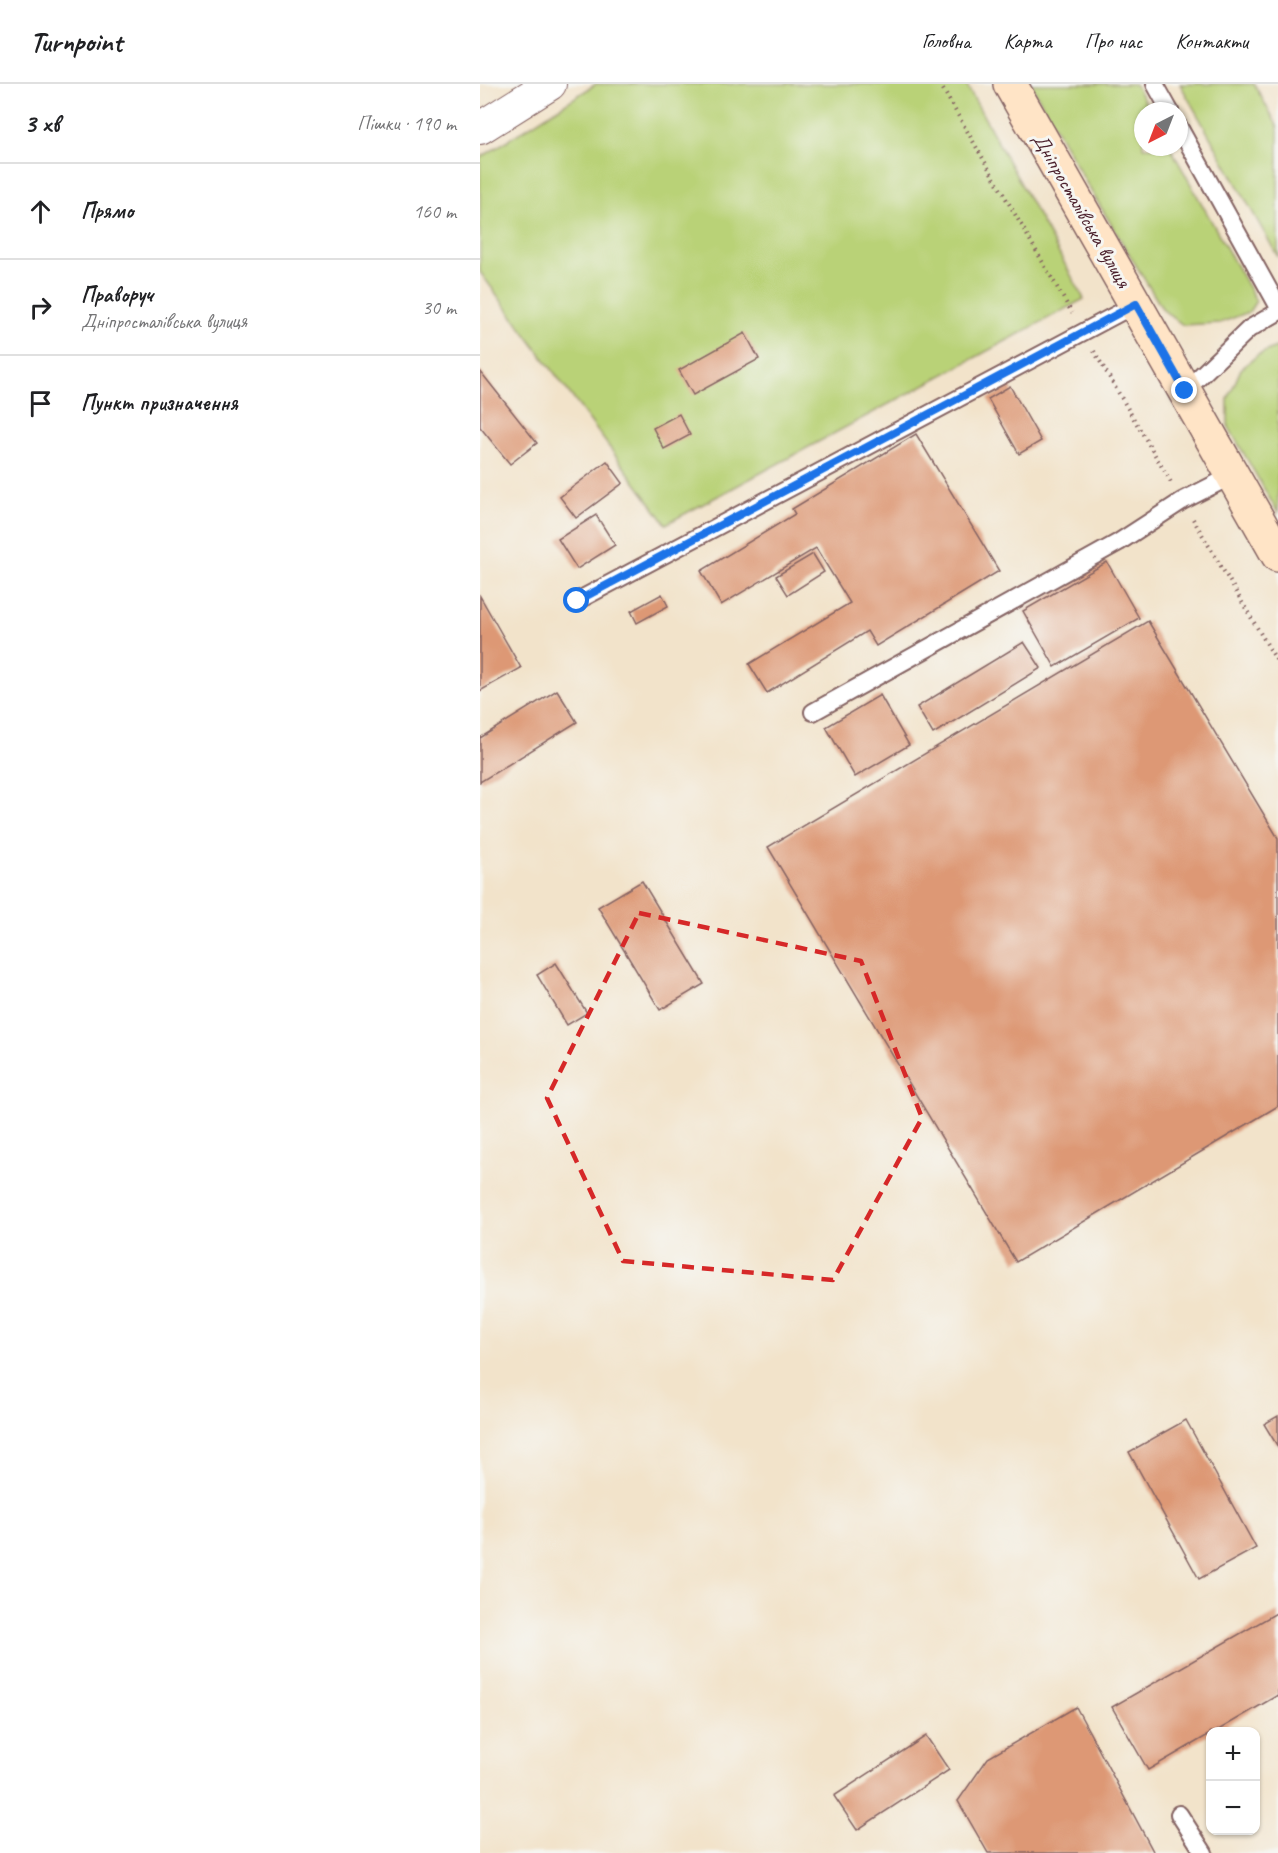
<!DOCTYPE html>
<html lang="uk">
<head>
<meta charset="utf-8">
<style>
  body { margin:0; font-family:Caveat,sans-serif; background:#f2f2f2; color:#202124 }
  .controls { position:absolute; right:18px; bottom:18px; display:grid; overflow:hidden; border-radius:12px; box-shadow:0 2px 4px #0004 }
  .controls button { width:54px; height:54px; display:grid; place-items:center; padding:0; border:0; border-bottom:2px solid #e0e0e0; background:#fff; color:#202124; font:30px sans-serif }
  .compass { position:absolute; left:654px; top:18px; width:54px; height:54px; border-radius:50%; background:#fff; box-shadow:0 2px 4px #0004; rotate:222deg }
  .stop { position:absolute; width:18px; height:18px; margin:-14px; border:4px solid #1a73e8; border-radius:50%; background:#fff }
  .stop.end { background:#1a73e8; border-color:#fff; box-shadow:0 2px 6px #0008 }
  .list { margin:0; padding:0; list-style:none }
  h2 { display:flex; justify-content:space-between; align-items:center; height:78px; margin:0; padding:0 24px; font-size:26px }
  h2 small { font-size:20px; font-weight:400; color:#757577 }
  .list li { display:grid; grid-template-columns:39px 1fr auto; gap:18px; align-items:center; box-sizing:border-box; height:96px; padding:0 24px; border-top:2px solid #e0e0e0 }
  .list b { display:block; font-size:22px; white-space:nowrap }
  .list p { margin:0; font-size:20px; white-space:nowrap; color:#757577 }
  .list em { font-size:20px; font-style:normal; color:#757577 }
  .icon { flex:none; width:33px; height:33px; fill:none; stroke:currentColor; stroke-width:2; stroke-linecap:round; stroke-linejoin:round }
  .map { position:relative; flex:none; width:798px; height:1769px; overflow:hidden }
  header { display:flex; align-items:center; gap:36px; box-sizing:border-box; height:84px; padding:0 30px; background:#fff; border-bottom:2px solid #e0e0e0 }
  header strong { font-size:28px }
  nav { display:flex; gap:33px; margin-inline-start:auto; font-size:21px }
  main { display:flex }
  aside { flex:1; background:#fff }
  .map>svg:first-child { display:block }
  .green { fill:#b9d277; stroke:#827851; stroke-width:1.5 }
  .building { fill:#dd9874 }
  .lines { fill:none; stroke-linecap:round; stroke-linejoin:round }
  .lane-casing { stroke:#856463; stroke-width:20 }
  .street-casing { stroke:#856463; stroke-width:34 }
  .secondary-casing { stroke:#856463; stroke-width:36 }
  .path { stroke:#856463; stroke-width:4; stroke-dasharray:1.5 4.5; stroke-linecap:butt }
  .lane { stroke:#fff; stroke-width:16 }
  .street { stroke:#fff; stroke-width:32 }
  .secondary { stroke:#ffe4c6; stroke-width:33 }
  .route { stroke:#1a73e8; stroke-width:8 }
  .marked { fill:none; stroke:#d62828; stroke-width:4.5; stroke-dasharray:12 8; stroke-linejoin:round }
  .labels { text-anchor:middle; stroke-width:6; stroke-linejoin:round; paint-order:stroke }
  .street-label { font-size:21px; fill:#4a1f2b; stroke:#f6f6f2 }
</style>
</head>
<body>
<header>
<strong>Turnpoint</strong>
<nav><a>Головна</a><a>Карта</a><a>Про нас</a><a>Контакти</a></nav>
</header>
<main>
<aside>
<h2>3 хв<small>Пішки · 190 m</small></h2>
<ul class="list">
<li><svg class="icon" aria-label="ahead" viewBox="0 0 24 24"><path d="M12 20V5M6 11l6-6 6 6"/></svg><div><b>Прямо</b></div><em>160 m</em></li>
<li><svg class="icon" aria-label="right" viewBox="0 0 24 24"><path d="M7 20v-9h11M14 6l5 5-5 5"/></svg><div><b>Праворуч</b><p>Дніпросталівська вулиця</p></div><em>30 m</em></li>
<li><svg class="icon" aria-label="arrive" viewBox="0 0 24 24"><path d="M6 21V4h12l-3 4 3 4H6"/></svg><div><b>Пункт призначення</b></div></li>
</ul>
</aside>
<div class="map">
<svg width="798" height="1769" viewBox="0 0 798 1769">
  <rect width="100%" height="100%" fill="#f6f6f2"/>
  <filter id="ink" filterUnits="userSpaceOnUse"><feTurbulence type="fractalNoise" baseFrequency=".0167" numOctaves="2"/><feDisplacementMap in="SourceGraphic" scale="12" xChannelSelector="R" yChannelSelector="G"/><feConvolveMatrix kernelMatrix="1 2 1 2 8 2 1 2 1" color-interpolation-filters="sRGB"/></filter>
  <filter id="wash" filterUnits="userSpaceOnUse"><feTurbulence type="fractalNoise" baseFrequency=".008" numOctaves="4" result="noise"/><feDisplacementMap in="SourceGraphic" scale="24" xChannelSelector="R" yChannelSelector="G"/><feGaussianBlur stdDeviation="1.35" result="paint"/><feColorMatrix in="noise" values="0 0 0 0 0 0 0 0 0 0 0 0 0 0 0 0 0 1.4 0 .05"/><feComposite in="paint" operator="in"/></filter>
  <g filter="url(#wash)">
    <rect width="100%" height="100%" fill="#f2e3ca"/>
    <!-- green -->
    <g class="green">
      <path d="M116,0H486L604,215L186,440L0,188V74Z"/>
      <path d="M551,0H655L670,27H663V63H690L776,217L769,228L740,239L703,241L683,226L608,102Z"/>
      <path d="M700,0H774L798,43V173Z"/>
      <path d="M796,263L798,265V429L748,342V315L761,285L778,271Z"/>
    </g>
    <g id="blocks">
      <!-- building -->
      <g class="building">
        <path d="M265,249L279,275L213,311L199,286Z"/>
        <path d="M0,287L57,359L30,380L0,343Z"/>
        <path d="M530,302L561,357L539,370L508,315Z"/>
        <path d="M199,330L210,351L184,365L173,344Z"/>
        <path d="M436,350L519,487L396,562L387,547L287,609L269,580L370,519L336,464L241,521L221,487L315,430L312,425Z"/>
        <path d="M127,377L143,399L96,434L80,413Z"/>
        <path d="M116,431L135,461L97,485L78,455Z"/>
        <path d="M333,470L344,488L308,511L296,492Z"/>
        <path d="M627,478L659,534L575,583L543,527Z"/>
        <path d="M182,510L188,522L157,539L151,527Z"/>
        <path d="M0,512L41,584L0,607Z"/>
        <path d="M668,537L798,754V1022L536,1178L288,763Z"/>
        <path d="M544,558L561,584L453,650L437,623Z"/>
        <path d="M77,606L97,638L0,698V654Z"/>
        <path d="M400,611L429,661L375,693L346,643Z"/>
        <path d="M162,797L224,900L180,926L118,823Z"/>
        <path d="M76,879L107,929L87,941L57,891Z"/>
        <path d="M798,1332V1363L784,1340Z"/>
        <path d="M706,1336L776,1464L719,1495L649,1368Z"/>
        <path d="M798,1528V1611L735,1648H730V1650L668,1686L632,1623Z"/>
        <path d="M596,1623L674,1769H508L478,1717L508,1674Z"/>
        <path d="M446,1652L469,1686L377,1746L354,1712Z"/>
      </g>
    </g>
  </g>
  <g filter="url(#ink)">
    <use href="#blocks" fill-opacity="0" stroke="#856463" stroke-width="1.5"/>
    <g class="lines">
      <!-- lane casing -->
      <g class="lane-casing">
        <g id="lane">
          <path d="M675,0L690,27"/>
          <path d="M699,43L798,222"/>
          <path d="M705,307L769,245L798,228"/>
          <path d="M97,517L656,220"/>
          <path d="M333,628L639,458L702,417L753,391"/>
          <path d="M699,1730L724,1769"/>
        </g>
      </g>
      <!-- street casing -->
      <g class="street-casing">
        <path id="street" d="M0,44L70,0"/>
      </g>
      <!-- secondary casing -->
      <g class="secondary-casing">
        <path id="secondary" d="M530,0L798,471"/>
      </g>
      <!-- path -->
      <g class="path">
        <path d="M460,0L592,229"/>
        <path d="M614,267L692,400"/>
        <path d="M713,435L798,579"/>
      </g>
      <!-- lane -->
      <use href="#lane" class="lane"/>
      <!-- street -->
      <use href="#street" class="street"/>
      <!-- secondary -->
      <use href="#secondary" class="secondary"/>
    </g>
  </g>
  <g class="lines" filter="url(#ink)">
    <!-- route -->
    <path class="route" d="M97,517L656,220L705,307"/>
  </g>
  <!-- marked area -->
  <path class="marked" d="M159,829L381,877L442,1034L353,1196L143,1177L67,1014Z"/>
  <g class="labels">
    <!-- street labels -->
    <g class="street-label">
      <text transform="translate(602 126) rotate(60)" y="7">Дніпросталівська вулиця</text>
    </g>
  </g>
</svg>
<div class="controls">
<button>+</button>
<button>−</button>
</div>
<svg class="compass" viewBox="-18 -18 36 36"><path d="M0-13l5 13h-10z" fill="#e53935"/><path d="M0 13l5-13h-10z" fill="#757577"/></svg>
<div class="stop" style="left:97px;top:517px"></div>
<div class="stop end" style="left:705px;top:307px"></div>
</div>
</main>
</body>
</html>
